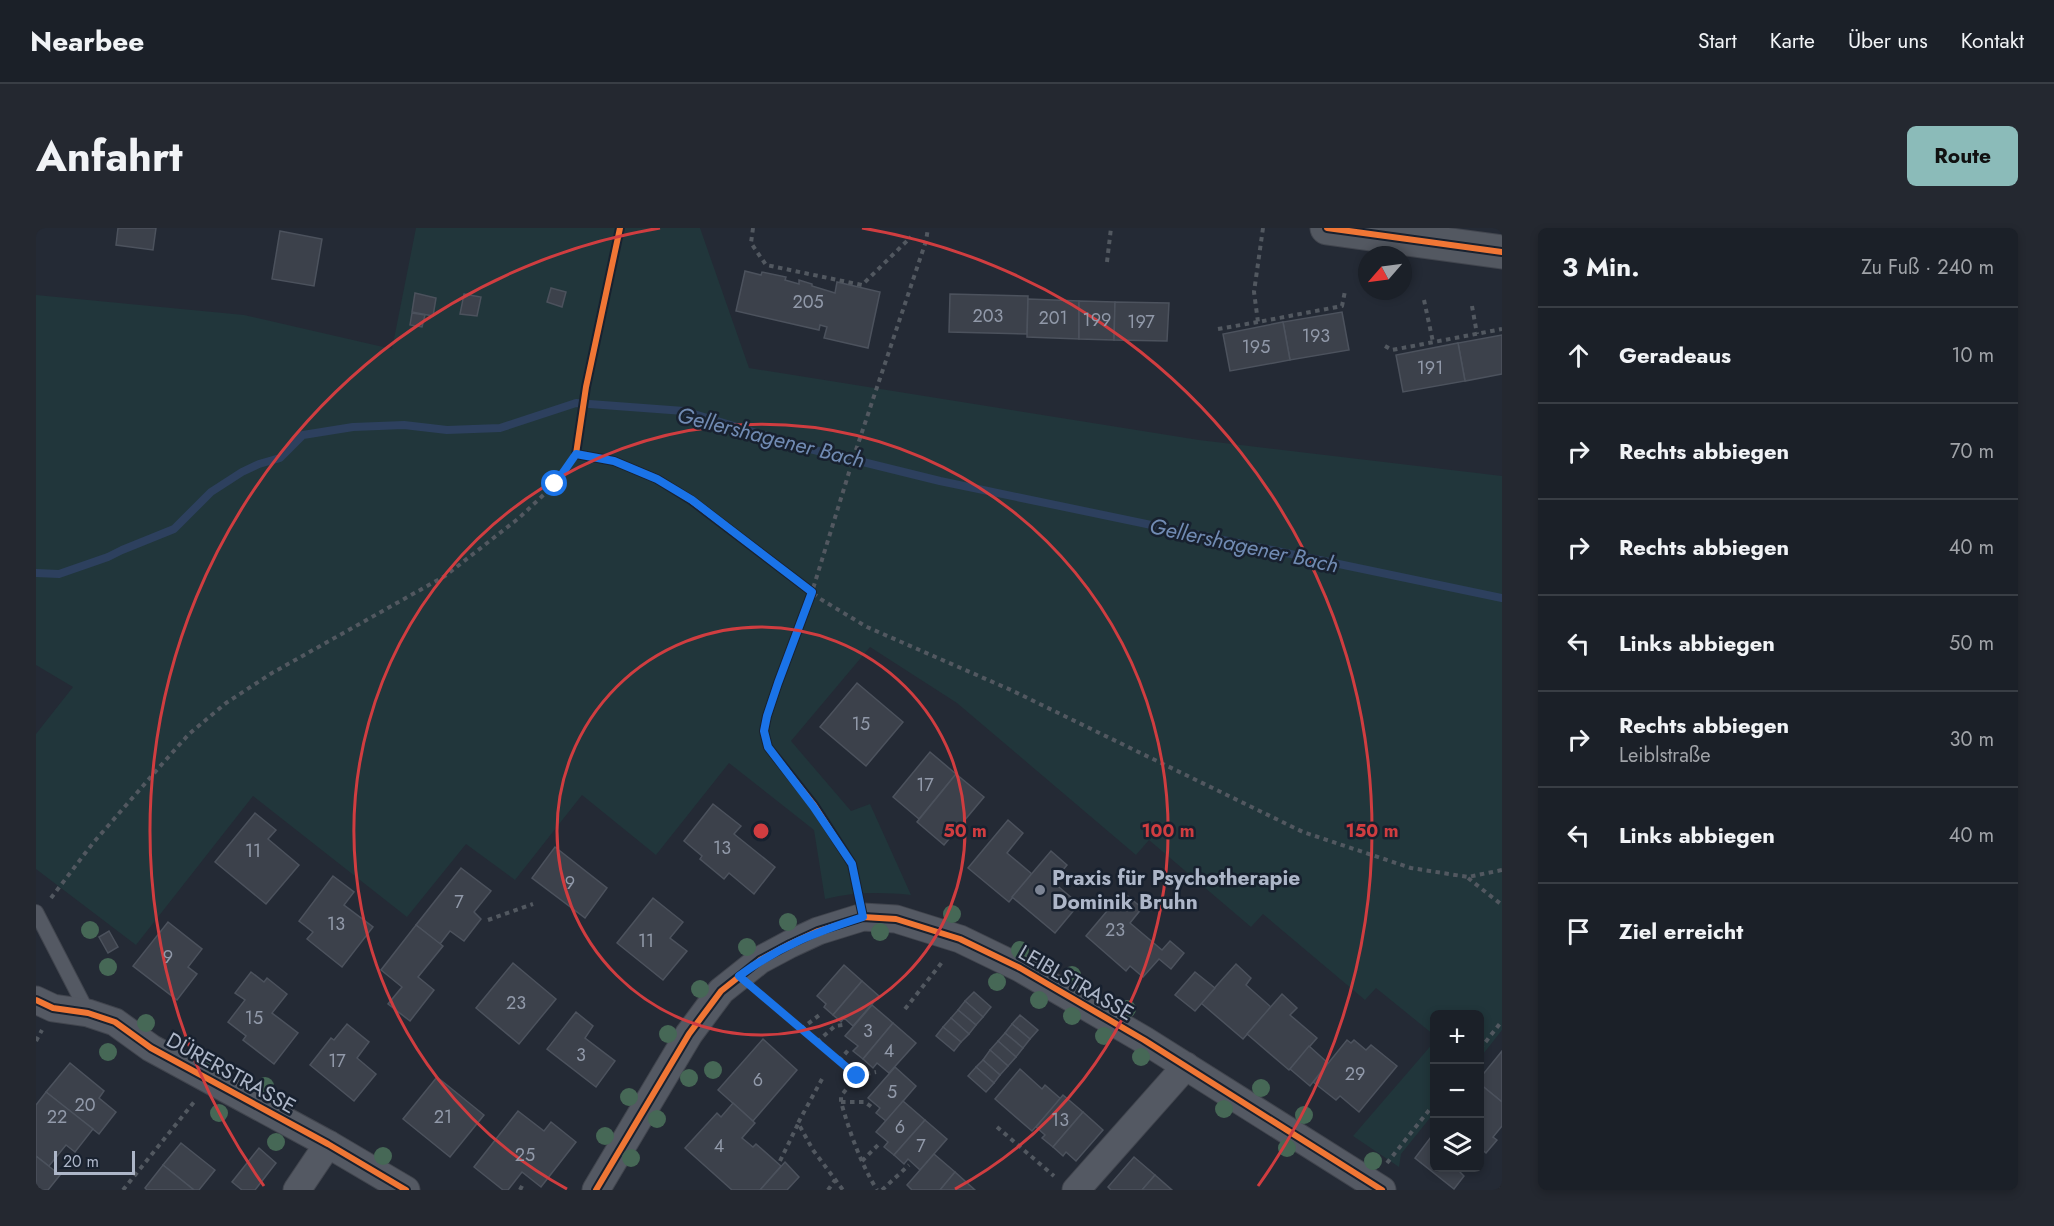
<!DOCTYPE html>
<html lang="de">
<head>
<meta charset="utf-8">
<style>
  body { margin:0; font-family:Jost,sans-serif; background:#242830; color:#f1f3f6 }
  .controls { position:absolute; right:18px; bottom:18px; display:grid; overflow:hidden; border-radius:9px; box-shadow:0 3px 9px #0003 }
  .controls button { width:54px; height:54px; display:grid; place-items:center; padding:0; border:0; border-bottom:2px solid #393e45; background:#1b2028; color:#f1f3f6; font:30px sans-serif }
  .compass { position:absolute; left:1322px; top:18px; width:54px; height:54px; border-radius:50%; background:#1b2028; box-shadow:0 3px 9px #0003; rotate:242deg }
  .scale { position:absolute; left:18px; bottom:15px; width:81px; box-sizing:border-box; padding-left:6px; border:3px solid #adb6c8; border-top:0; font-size:16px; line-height:21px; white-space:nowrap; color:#adb6c8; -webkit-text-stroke:4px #18212f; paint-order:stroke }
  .stop { position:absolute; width:18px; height:18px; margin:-14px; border:4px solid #1a73e8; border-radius:50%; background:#fff }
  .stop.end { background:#1a73e8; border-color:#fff; box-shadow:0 2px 6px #0008 }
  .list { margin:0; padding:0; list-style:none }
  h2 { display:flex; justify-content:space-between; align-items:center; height:78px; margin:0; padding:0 24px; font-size:26px }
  h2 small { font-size:20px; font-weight:400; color:#a0a3a8 }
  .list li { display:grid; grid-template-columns:39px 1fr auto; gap:18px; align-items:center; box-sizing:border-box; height:96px; padding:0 24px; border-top:2px solid #393e45 }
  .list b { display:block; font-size:22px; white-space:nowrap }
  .list p { margin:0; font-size:20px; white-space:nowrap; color:#a0a3a8 }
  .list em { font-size:20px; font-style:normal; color:#a0a3a8 }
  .icon { flex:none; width:33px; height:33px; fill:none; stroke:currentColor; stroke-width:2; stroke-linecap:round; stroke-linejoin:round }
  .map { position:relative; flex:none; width:1466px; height:962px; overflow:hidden; border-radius:9px }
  header { display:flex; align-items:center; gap:36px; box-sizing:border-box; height:84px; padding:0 30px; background:#1b2028; border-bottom:2px solid #393e45 }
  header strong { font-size:28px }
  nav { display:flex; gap:33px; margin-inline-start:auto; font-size:21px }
  .intro { display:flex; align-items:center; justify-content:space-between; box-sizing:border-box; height:144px; padding:0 36px }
  h1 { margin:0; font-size:42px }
  .button { padding:15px 27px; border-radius:9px; background:#8bbbb9; color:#111; font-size:21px; font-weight:700 }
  main { display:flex; gap:36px; padding:0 36px }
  aside { flex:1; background:#1b2028; border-radius:9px; box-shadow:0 3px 9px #0003 }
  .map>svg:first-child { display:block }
  .green { fill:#21363b }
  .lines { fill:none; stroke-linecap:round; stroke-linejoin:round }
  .stream { stroke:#2d405e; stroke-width:8 }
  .building { fill:#3c414b; stroke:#4c525d; stroke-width:1.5 }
  .lane-casing { stroke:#41454e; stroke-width:16 }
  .street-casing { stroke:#41454e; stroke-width:29 }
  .secondary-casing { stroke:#41454e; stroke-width:35 }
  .path { stroke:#525860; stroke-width:4; stroke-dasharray:4.5 4.5; stroke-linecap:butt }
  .lane { stroke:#545963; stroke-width:14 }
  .street { stroke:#545963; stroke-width:27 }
  .secondary { stroke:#535861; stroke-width:33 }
  .cycleway-casing { stroke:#18212f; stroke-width:10 }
  .cycleway { stroke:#f07635; stroke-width:6 }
  .tree { fill:#466856 }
  .route { stroke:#1a73e8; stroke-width:8 }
  .ring { fill:none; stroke:#d03d40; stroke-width:3 }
  .poi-dot { fill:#7d8595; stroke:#18212f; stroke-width:2 }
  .labels { text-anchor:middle; stroke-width:5; stroke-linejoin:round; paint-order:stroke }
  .number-label { font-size:18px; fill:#9199a9 }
  .poi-label { font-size:21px; font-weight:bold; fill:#adb6c8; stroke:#18212f; text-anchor:start }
  .street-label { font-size:21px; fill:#adb6c8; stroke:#18212f }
  .water-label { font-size:22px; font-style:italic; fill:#718bb3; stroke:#18212f }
  .centre { fill:#d03d40; stroke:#18212f; stroke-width:3 }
  .ring-label { font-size:18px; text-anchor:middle; font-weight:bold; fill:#d03d40; stroke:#18212f; stroke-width:5; stroke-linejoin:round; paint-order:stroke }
</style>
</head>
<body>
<header>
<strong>Nearbee</strong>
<nav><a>Start</a><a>Karte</a><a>Über uns</a><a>Kontakt</a></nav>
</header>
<div class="intro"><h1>Anfahrt</h1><a class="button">Route</a></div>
<main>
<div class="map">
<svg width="1466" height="962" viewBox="0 0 1466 962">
  <rect width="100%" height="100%" fill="#242a35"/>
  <!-- green -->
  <g class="green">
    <path d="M380,0H664L713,140L1163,212L1466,248V802L1444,830V786H1398V807L1340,760L1329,772L1227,686L1215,699L1113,612L1100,627L921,475L834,419L755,513L815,583L834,576L875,667C845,664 818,664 789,671L778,602L693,535L620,627L546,567L479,652L430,616L371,689L217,568L100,717L0,641V506L37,459L0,437V67L208,87L356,121Z"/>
    <path d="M1398,814V885L1365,926L1363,939L1317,908Z"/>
  </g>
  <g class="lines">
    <!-- stream -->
    <path class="stream" d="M0,345L23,346L72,329L86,322L138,301L175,264L206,244L223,236L244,230L267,207L317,199L368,197L411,202L464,200L540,175L648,183L774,221L904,253L1466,370"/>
  </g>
  <!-- building -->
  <g class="building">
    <path d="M82,0H120L117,22L80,17Z"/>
    <path d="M244,3L286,11L278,58L236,51Z"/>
    <path d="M709,43L725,47L726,44L750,49L749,52L763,56V52L776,56V58L799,65L801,54L844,64L832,120L788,110L791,99L784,97L783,102L700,83Z"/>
    <path d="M515,60L530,64L526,79L511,74Z"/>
    <path d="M379,65L400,70L397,88L376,84Z"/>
    <path d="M428,66L445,69L441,88L424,86Z"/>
    <path d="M914,66L992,68L991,106L913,104Z"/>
    <path d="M992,71L1043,73V111L991,109Z"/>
    <path d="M1043,73L1079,74L1078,112L1043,111Z"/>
    <path d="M1079,74L1133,75L1131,113L1078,112Z"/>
    <path d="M1306,84L1313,122L1254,132L1247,94Z"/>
    <path d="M376,85L389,87L386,99L374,97Z"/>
    <path d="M1247,94L1254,132L1194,143L1187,106Z"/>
    <path d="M1466,107V146L1429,153L1422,115Z"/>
    <path d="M1422,115L1429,153L1367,164L1360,127Z"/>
    <path d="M821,455L867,494L830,538L784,499Z"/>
    <path d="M894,524L920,546L883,591L857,569Z"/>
    <path d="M920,546L948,569L908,617L881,594Z"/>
    <path d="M677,576L705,598L698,606L739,639L718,666L693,645L688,651L664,631L666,628L648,613Z"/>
    <path d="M219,585L240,602L232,611L263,637L230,676L179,634Z"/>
    <path d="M972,592L987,605L971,625L996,646L973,674L932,640Z"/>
    <path d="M519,619L571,660L549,690L496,650Z"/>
    <path d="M1015,623L1031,637L1017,654L1043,676L1019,705L976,669Z"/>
    <path d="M425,640L455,663L438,684L445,691L428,713L414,703L404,716L380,697Z"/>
    <path d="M297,648L318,664L308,677L337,699L306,739L271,711L277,704L263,693Z"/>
    <path d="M1087,664L1106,680L1094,695L1126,722L1134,713L1148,725L1135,741L1123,731L1107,749L1094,738L1090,743L1050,708Z"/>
    <path d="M617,670L647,694L634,710L651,723L627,752L581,715Z"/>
    <path d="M132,694L166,721L152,739L161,746L141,772L97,738Z"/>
    <path d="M380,697L407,718L382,749L398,762L374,793L352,776L366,759L345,742Z"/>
    <path d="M73,703L82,719L72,725L63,709Z"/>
    <path d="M477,735L520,771L483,816L440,780Z"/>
    <path d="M1200,736L1215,750L1210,757L1235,779L1207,811L1165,775Z"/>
    <path d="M808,737L826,753L797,787L788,779L790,776L781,768Z"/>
    <path d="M215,744L228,754L231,750L251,766L236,785L262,805L238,836L207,812L210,808L192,794L209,772L199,765Z"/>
    <path d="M1159,744L1179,760L1159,783L1139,767Z"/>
    <path d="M826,753L843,768L817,798L808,790L805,794L797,787Z"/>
    <path d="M938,764L955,779L947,789L929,773Z"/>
    <path d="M1246,766L1261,780L1254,787L1281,810L1253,842L1211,806Z"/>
    <path d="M929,773L947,789L940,797L922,782Z"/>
    <path d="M836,777L857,795L827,831L817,823L822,818L809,808Z"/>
    <path d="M922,782L940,797L933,806L915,790Z"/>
    <path d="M540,784L557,798L549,810L579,833L560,859L511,821Z"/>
    <path d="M984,787L1002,802L994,811L976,796Z"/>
    <path d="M915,790L933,806L925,814L907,799Z"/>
    <path d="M857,795L880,815L853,845L841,835L837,840L827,831Z"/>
    <path d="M311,796L333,814L321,830L340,846L318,873L274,837L295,810L298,812Z"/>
    <path d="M976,796L994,811L987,820L969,805Z"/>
    <path d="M907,799L925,814L918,823L900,808Z"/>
    <path d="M969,805L987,820L980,829L962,813Z"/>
    <path d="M727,811L761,842L717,893L682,862Z"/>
    <path d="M1311,812L1315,815L1318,812L1330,822L1335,817L1361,838L1323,884L1304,868L1300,872L1277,854Z"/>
    <path d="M962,813L980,829L972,838L954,822Z"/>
    <path d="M1273,818L1292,835L1274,858L1254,841Z"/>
    <path d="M954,822L972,838L964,847L947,832Z"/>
    <path d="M1466,823V874L1444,856V850Z"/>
    <path d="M947,832L964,847L958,855L940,839Z"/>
    <path d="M34,835L68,863L63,870L80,884L63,906L10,864Z"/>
    <path d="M859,839L880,858L850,893L840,885L844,880L832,870Z"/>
    <path d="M940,839L958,855L950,864L932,848Z"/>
    <path d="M984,841L1006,861L1009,857L1025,871L996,903L959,871Z"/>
    <path d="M401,849L448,887L414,929L367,891Z"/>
    <path d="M1444,856L1466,874V898L1457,909L1461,912L1450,925L1444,920Z"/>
    <path d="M10,864L57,901L39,924L30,917L13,938L0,928V877Z"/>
    <path d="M1027,867L1047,884L1017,919L1006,910L1009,907L1000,899Z"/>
    <path d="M867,873L889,892L858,927L848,919L852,914L840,904Z"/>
    <path d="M697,875L719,895L706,910L717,919L720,916L745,938L724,962H696L649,920L681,885L685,889Z"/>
    <path d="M482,883L508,903L515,894L540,914L505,959L486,944L472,962H467L438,939Z"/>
    <path d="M1047,884L1067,902L1040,933L1030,924L1027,928L1017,919Z"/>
    <path d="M889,892L911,911L884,942L872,931L868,936L858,927Z"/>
    <path d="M1398,905V940H1424L1422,942L1428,948L1418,961L1379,930Z"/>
    <path d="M145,915L179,942L163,962H158L127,937Z"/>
    <path d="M223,920L240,935L219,962H206L196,954Z"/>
    <path d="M898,926L919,944L904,962H876L871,957Z"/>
    <path d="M0,928L24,947L12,962H0Z"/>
    <path d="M1098,929L1119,947L1106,962H1075L1072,959Z"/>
    <path d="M749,934L763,949L751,962H724Z"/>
    <path d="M127,937L158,962H111L109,960Z"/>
    <path d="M919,944L939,962H904Z"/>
    <path d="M1119,947L1136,962H1106Z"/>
  </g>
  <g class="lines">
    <!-- lane casing -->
    <g class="lane-casing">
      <path id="lane" d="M0,684L52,785"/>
    </g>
    <!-- street casing -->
    <g class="street-casing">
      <g id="street">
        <path d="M0,772L17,780L52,785L79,794L115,820L292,916L370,962"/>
        <path d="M261,962L292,916"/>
        <path d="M560,962L653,806L685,763L724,732L754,716L782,703L827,689L860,691L924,711L984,740L1108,812L1346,962"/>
        <path d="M1040,962L1150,838"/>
      </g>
    </g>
    <!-- secondary casing -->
    <g class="secondary-casing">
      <path id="secondary" d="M1291,0L1466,24"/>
    </g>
    <!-- path -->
    <g class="path">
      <path d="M717,0L715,15L730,37L826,57L875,9"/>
      <path d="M1227,0L1218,64L1222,94L1306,78L1309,63"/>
      <path d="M1071,34L1075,0"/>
      <path d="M1388,72L1397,114"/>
      <path d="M1436,78L1441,106"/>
      <path d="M1182,101L1222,94"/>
      <path d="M1349,118L1356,122L1466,101"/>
      <path d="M540,226L578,233L621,251L655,272L786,372L831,399L975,462L1267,604L1375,640L1432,649L1466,642"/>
      <path d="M1432,650L1466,677"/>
      <path d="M822,665L816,636L778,577L732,519L728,503L731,488L776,364L819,225L890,13L892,0"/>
      <path d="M15,670L57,615L127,535L153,506L190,475L236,445L409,348L483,290L519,256L540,226L550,159L584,0"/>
      <path d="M452,692L497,676"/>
      <path d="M725,766L821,848L805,868V874C814,905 824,934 841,962"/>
      <path d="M869,781L907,733"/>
      <path d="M765,801L786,785"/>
      <path d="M0,813L6,802"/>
      <path d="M781,814L799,798L807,797"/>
      <path d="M1444,821L1466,793"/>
      <path d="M803,833L814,820"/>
      <path d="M821,848L840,844"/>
      <path d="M786,851L762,895L777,922L807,962"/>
      <path d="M805,874H829L837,880"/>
      <path d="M961,899L1018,948"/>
      <path d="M744,933L762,896"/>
      <path d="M826,933L844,915"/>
      <path d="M1351,935L1398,876"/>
      <path d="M87,962L158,874"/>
      <path d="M484,962L487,956"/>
      <path d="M792,962L799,952"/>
      <path d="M846,962L873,937"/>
      <path d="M1464,962L1466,960"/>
    </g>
    <!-- lane -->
    <use href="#lane" class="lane"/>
    <!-- street -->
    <use href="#street" class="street"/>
    <!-- secondary -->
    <use href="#secondary" class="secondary"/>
    <!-- cycleway casing -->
    <g class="cycleway-casing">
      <g id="cycleway">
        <path d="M584,0L550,159L540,226L578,233L621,251L655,272L776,364L742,455L731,488L728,503L732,519L778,577L816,636L827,689"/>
        <path d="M1291,0L1466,24"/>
        <path d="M0,772L17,780L52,785L79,794L115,820L292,916L370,962"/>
        <path d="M560,962L653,806L685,763L724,732L754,716L782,703L827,689L860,691L924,711L984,740L1108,812L1346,962"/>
      </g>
    </g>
    <!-- cycleway -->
    <use href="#cycleway" class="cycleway"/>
  </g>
  <!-- trees -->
  <g class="tree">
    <circle cx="916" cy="686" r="9"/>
    <circle cx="752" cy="694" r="9"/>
    <circle cx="54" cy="702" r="9"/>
    <circle cx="844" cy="704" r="9"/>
    <circle cx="711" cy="719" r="9"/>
    <circle cx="984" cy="722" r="9"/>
    <circle cx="72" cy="739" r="9"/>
    <circle cx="1036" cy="747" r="9"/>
    <circle cx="961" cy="754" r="9"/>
    <circle cx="664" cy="761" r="9"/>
    <circle cx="1003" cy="772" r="9"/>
    <circle cx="1091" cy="781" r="9"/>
    <circle cx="1036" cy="788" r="9"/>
    <circle cx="110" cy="795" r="9"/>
    <circle cx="632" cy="806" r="9"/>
    <circle cx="1068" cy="808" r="9"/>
    <circle cx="72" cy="824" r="9"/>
    <circle cx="1105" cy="829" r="9"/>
    <circle cx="175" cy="835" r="9"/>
    <circle cx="677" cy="842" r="9"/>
    <circle cx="653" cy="850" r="9"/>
    <circle cx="229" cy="858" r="9"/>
    <circle cx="1225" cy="860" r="9"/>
    <circle cx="593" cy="869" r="9"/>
    <circle cx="1188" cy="881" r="9"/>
    <circle cx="183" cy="885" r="9"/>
    <circle cx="1268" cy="887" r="9"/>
    <circle cx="621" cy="891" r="9"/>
    <circle cx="569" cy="908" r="9"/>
    <circle cx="240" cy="914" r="9"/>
    <circle cx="1251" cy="920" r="9"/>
    <circle cx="347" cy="928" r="9"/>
    <circle cx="595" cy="930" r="9"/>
    <circle cx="1337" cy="933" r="9"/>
  </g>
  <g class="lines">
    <!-- route -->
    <path class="route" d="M519,256L540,226L578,233L621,251L656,272L776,364L742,455L731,488L728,503L732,519L777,578L816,636L827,689C780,704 744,718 703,748L821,848"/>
  </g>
  <!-- distance rings -->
  <g class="ring">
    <circle cx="725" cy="603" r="204"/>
    <path d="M531 961A407 407 0 1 1 919 961"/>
    <path d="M228 958A611 611 0 0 1 624 0M826 0A611 611 0 0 1 1222 958"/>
  </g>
  <!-- markers -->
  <circle class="poi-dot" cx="1004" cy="662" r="6"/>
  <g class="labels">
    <!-- number labels -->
    <g class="number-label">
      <text x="772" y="80">205</text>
      <text x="952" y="94">203</text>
      <text x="1017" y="96">201</text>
      <text x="1061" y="98">199</text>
      <text x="1105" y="100">197</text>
      <text x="1280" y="114">193</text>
      <text x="1220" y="125">195</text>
      <text x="1394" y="146">191</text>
      <text x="825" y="502">15</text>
      <text x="889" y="563">17</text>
      <text x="686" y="626">13</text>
      <text x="217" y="629">11</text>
      <text x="534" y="661">9</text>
      <text x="423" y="680">7</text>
      <text x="300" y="702">13</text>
      <text x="1079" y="708">23</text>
      <text x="610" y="719">11</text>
      <text x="132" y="735">9</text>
      <text x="480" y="781">23</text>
      <text x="218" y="796">15</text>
      <text x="832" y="809">3</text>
      <text x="853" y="829">4</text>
      <text x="545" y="833">3</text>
      <text x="301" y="839">17</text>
      <text x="1319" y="852">29</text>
      <text x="722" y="858">6</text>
      <text x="856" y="870">5</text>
      <text x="49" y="883">20</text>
      <text x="21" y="895">22</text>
      <text x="407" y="895">21</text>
      <text x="1024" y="898">13</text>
      <text x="864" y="905">6</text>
      <text x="683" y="924">4</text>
      <text x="885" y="924">7</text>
      <text x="489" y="933">25</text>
    </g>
    <!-- poi labels -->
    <g class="poi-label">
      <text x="1016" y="657">Praxis für Psychotherapie<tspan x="1016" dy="24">Dominik Bruhn</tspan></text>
    </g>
    <!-- street labels -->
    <g class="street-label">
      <text transform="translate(1040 755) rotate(30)" y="7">LEIBLSTRASSE</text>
      <text transform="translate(195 845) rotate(29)" y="7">DÜRERSTRASSE</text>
    </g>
    <!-- water labels -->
    <g class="water-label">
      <text transform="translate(735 209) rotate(14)" y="8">Gellershagener Bach</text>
      <text transform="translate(1208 317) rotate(12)" y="8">Gellershagener Bach</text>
    </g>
  </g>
  <circle cx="725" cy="603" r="9" class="centre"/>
  <g class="ring-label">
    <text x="929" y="609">50 m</text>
    <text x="1132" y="609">100 m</text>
    <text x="1336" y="609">150 m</text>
  </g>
</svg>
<div class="controls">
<button>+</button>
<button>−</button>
<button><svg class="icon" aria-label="layers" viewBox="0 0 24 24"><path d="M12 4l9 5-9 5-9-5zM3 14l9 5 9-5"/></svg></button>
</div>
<svg class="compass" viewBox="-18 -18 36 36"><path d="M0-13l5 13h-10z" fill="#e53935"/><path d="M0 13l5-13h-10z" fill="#a0a3a8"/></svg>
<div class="scale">20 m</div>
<div class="stop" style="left:519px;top:256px"></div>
<div class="stop end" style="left:821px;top:848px"></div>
</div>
<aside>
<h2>3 Min.<small>Zu Fuß · 240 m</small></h2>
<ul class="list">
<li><svg class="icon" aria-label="ahead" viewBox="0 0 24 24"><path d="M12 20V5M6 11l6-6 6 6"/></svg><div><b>Geradeaus</b></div><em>10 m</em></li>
<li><svg class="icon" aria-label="right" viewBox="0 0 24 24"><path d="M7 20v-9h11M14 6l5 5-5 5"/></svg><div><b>Rechts abbiegen</b></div><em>70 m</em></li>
<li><svg class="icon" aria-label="right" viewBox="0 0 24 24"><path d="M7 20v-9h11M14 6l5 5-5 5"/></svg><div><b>Rechts abbiegen</b></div><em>40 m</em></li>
<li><svg class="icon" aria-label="left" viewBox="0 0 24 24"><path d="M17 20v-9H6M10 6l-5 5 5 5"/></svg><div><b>Links abbiegen</b></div><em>50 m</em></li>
<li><svg class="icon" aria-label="right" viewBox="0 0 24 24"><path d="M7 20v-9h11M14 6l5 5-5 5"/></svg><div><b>Rechts abbiegen</b><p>Leiblstraße</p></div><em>30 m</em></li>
<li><svg class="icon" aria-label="left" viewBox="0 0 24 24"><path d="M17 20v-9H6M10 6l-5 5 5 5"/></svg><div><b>Links abbiegen</b></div><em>40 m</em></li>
<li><svg class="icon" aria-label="arrive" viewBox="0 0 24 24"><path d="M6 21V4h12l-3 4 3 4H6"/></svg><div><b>Ziel erreicht</b></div></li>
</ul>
</aside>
</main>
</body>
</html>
